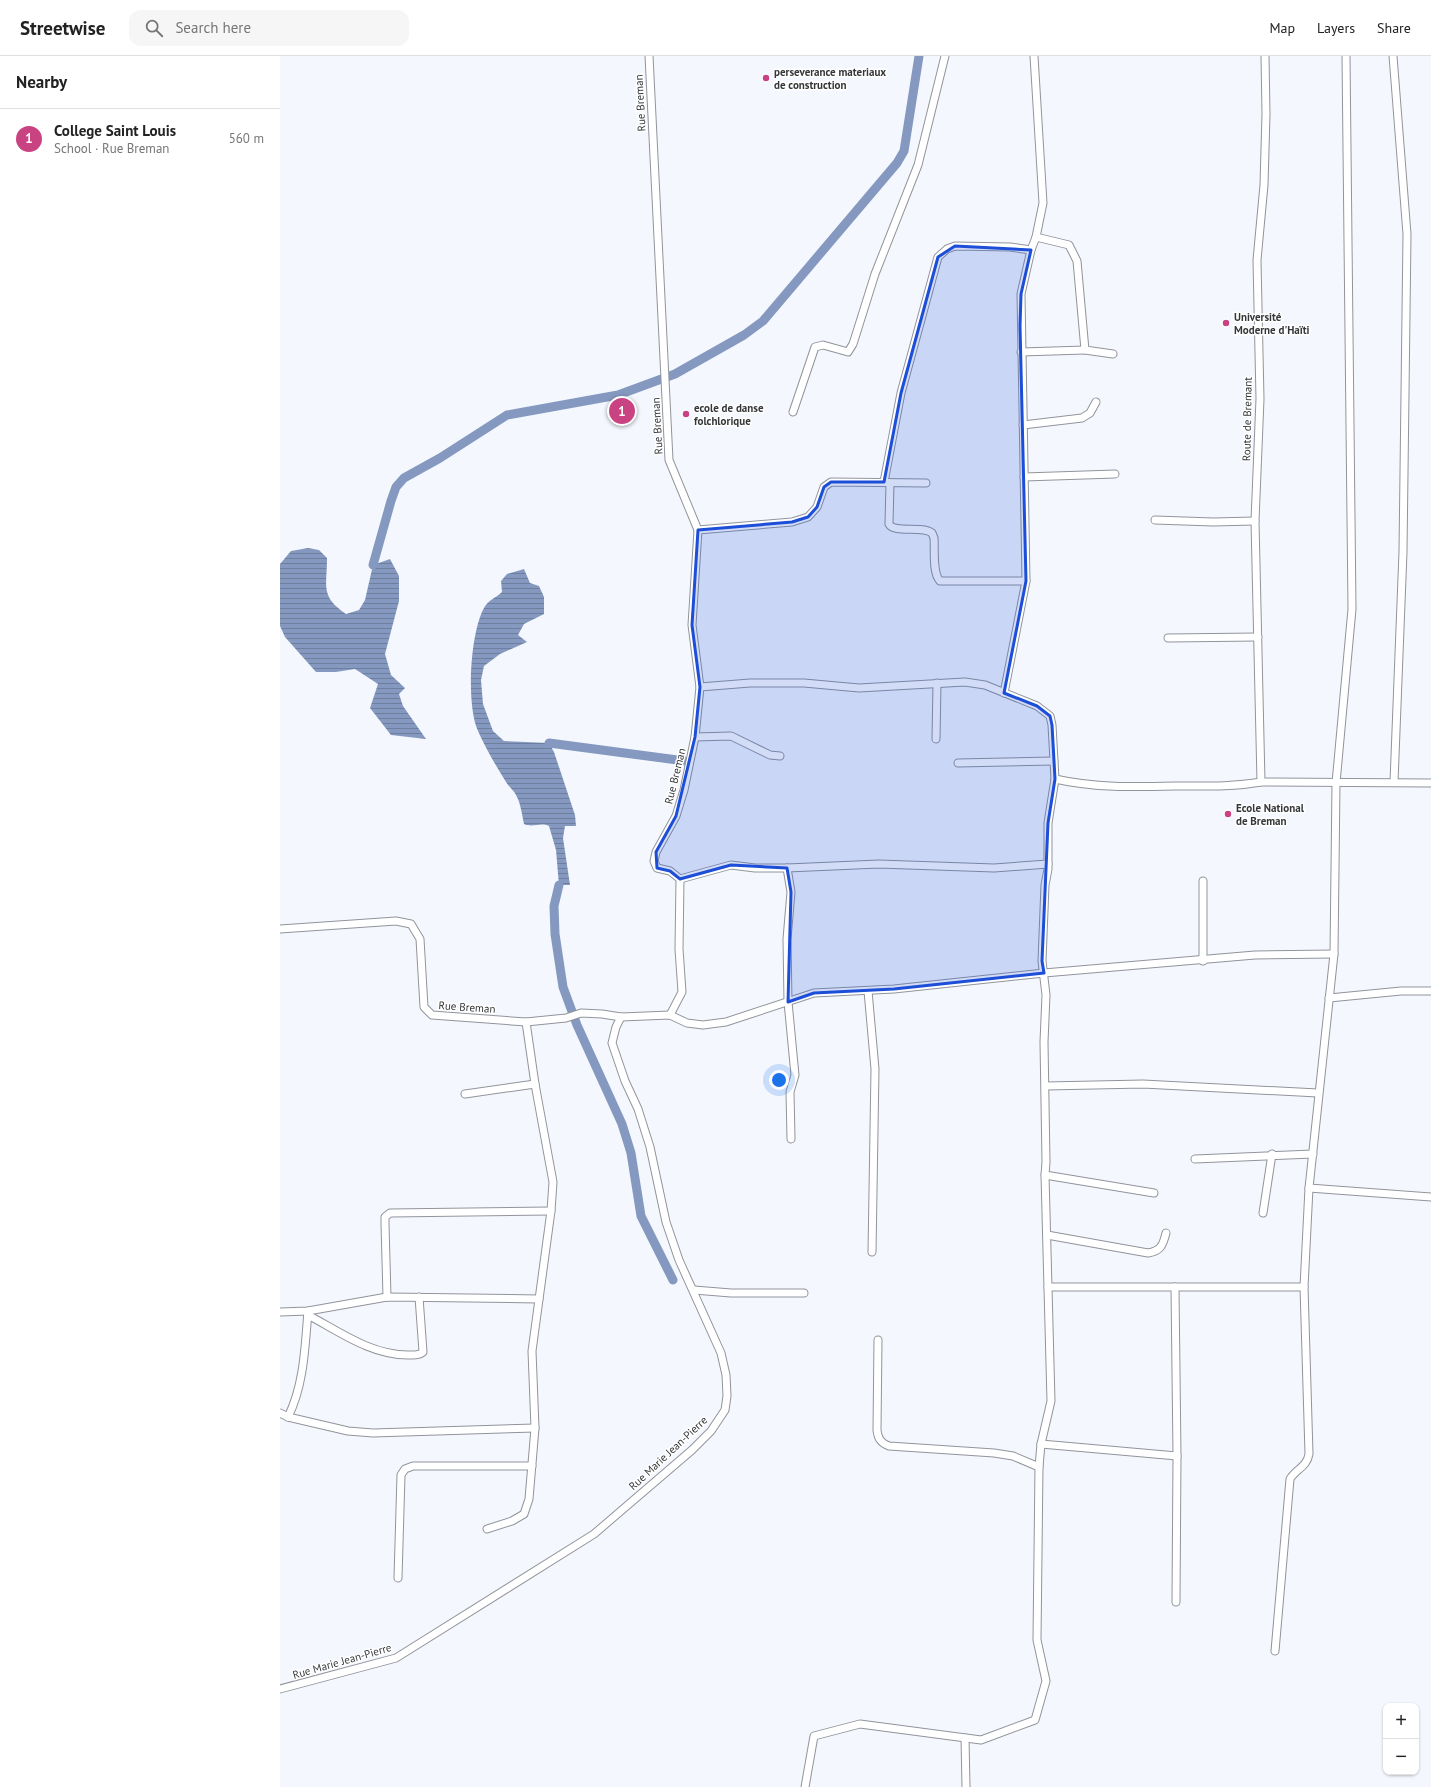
<!DOCTYPE html>
<html lang="en">
<head>
<meta charset="utf-8">
<style>
  body { margin:0; font-family:"PT Sans",sans-serif; background:#f6f6f6; color:#222 }
  .controls { position:absolute; right:12px; bottom:12px; display:grid; overflow:hidden; border-radius:8px; box-shadow:0 1px 3px #0004 }
  .controls button { width:36px; height:36px; display:grid; place-items:center; padding:0; border:0; border-bottom:1px solid #e0e0e0; background:#fff; color:#222; font:20px sans-serif }
  .you { position:absolute; left:499px; top:1024px; width:14px; height:14px; margin:-10px; border:3px solid #fff; border-radius:50%; background:#1a73e8; box-shadow:0 0 0 6px #1a73e833 }
  .badge { display:grid; place-items:center; width:26px; height:26px; border-radius:50%; background:#c94282; color:#fff; font-size:13px; font-weight:700 }
  .pin { position:absolute; translate:-50% -50%; border:2px solid #fff; box-shadow:0 1px 4px #0006 }
  .list { margin:0; padding:0; list-style:none }
  h2 { display:flex; justify-content:space-between; align-items:center; height:52px; margin:0; padding:0 16px; font-size:17px }
  h2 small { font-size:13px; font-weight:400; color:#767676 }
  .list li { display:grid; grid-template-columns:26px 1fr auto; gap:12px; align-items:center; box-sizing:border-box; height:60px; padding:0 16px; border-top:1px solid #e0e0e0 }
  .list b { display:block; font-size:15px; white-space:nowrap }
  .list p { margin:0; font-size:13px; white-space:nowrap; color:#767676 }
  .list em { font-size:13px; font-style:normal; color:#767676 }
  .icon { flex:none; width:22px; height:22px; fill:none; stroke:currentColor; stroke-width:2; stroke-linecap:round; stroke-linejoin:round }
  .map { position:relative; flex:none; width:1151px; height:1731px; overflow:hidden }
  header { display:flex; align-items:center; gap:24px; box-sizing:border-box; height:56px; padding:0 20px; background:#fff; border-bottom:1px solid #e0e0e0 }
  header strong { font-size:19px }
  nav { display:flex; gap:22px; margin-inline-start:auto; font-size:14px }
  .search { width:280px; height:36px; background:#f6f6f6; display:flex; align-items:center; gap:10px; box-sizing:border-box; padding:0 14px; border-radius:12px; color:#767676; font-size:15px }
  main { display:flex }
  aside { flex:1; background:#fff }
  .map>svg:first-child { display:block }
  .water { fill:url(#water-rules) }
  .lines { fill:none; stroke-linecap:round; stroke-linejoin:round }
  .canal { stroke:#8599c0; stroke-width:9 }
  .street-casing { stroke:#91949a; stroke-width:9 }
  .street { stroke:#fff; stroke-width:7 }
  .marked { fill:#1d4ed8; fill-opacity:0.2; stroke:#1d4ed8; stroke-width:3; stroke-linejoin:round }
  .poi-dot { fill:#c94282; stroke:#fff; stroke-width:1.5 }
  .labels { text-anchor:middle; stroke-width:3; stroke-linejoin:round; paint-order:stroke }
  .poi-label { font-size:11px; font-weight:bold; fill:#353638; stroke:#fff; text-anchor:start }
  .street-label { font-size:11px; fill:#353638; stroke:#fff }
</style>
</head>
<body>
<header>
<strong>Streetwise</strong>
<div class="search"><svg class="icon" aria-label="search" viewBox="0 0 24 24"><circle cx="10" cy="10" r="6"/><path d="M15 15l6 6"/></svg>Search here</div>
<nav><a>Map</a><a>Layers</a><a>Share</a></nav>
</header>
<main>
<aside>
<h2>Nearby<small></small></h2>
<ul class="list">
<li><span class="badge">1</span><div><b>College Saint Louis</b><p>School · Rue Breman</p></div><em>560 m</em></li>
</ul>
</aside>
<div class="map">
<svg width="1151" height="1731" viewBox="0 0 1151 1731">
  <defs>
    <pattern id="water-rules" width="6" height="5" patternUnits="userSpaceOnUse"><rect width="6" height="5" fill="#8599c0"/><path d="M0 2.5h6" fill="none" stroke="#6e7e9d"/></pattern>
  </defs>
  <rect width="100%" height="100%" fill="#f4f8fe"/>
  <!-- water -->
  <g class="water">
    <path d="M28,492L39,494L47,502C47,531 40,540 66,558L79,554L85,544L93,509L110,503L119,520V545L105,598L111,619L125,632L119,638L123,650L146,683L111,679L90,652L98,628L75,613L56,616H36L5,581L0,570V508L11,495Z"/>
    <path d="M244,513L250,527L259,530L264,541V558L244,568L238,579L247,586L220,598L204,610L201,624L203,648L213,675L224,685L269,687L274,696L295,759L296,770H285L283,782L290,829H279L276,794L269,770C261,766 252,772 244,768C242,759 241,749 237,741C235,736 229,731 226,726C216,710 206,693 198,675C186,649 190,577 204,552C208,544 216,542 222,536L221,525L227,518Z"/>
  </g>
  <g class="lines">
    <!-- canal -->
    <g class="canal">
      <path d="M93,509L111,445L116,431L124,422L160,402L227,359L338,339L395,318L464,279L483,265L617,107L624,95L639,0"/>
      <path d="M269,687L405,705"/>
      <path d="M279,829L274,850L275,878L283,931L297,969L342,1068L351,1097L361,1160L393,1224"/>
    </g>
    <!-- street casing -->
    <g class="street-casing">
      <g id="street">
        <path d="M369,0L389,404L418,474L412,569L420,631L415,681L404,734L396,760L376,796L374,805L377,812L390,815L400,823L399,893L402,936L390,959"/>
        <path d="M1113,0L1127,178L1123,496L1114,726"/>
        <path d="M756,181L789,189L797,205L805,294L833,298"/>
        <path d="M741,296L805,294"/>
        <path d="M513,356L535,291L543,289L568,296L573,288L595,218L638,109L665,0"/>
        <path d="M743,369L802,362L810,357L816,346"/>
        <path d="M744,421L835,418"/>
        <path d="M604,426L621,337L658,201L667,193L675,190L730,191L751,194"/>
        <path d="M610,427L609,468C614,478 642,469 652,477L654,482C655,493 652,517 660,525H746"/>
        <path d="M875,464L933,466L975,465"/>
        <path d="M418,474L512,466L528,461L537,451L544,431L551,426L646,427"/>
        <path d="M888,582L978,581"/>
        <path d="M420,631L470,627H524L579,632L685,626L705,629L757,650L770,660L772,669L775,723L768,767V813L765,829L762,905L766,939L764,986L766,1106L765,1119L771,1345L761,1388L759,1411L757,1584L766,1625L755,1664L701,1684L580,1668L534,1680L525,1731"/>
        <path d="M724,637L746,525L741,238L751,194L756,181L763,147L754,0"/>
        <path d="M415,681L451,680L490,699L500,700"/>
        <path d="M656,683L657,627"/>
        <path d="M678,707L774,705"/>
        <path d="M775,723C815,732 854,731 895,730C924,730 952,731 981,726L1151,727"/>
        <path d="M981,726L975,465L980,343L977,204L984,129L986,58L985,0"/>
        <path d="M507,812L511,836L507,883L508,946L515,1019L510,1036L511,1083"/>
        <path d="M400,823L451,809L475,812H507L599,808L714,812L768,808"/>
        <path d="M0,873L116,865L131,868L140,883L144,951L152,959L246,966L286,962L301,957L322,958L341,961L390,959L407,967L423,969L446,966L534,937L614,933L764,917L975,899L1054,898"/>
        <path d="M923,905V825"/>
        <path d="M588,935L595,1013L592,1196"/>
        <path d="M1049,942L1121,935H1151"/>
        <path d="M766,1030L863,1028L1038,1037"/>
        <path d="M185,1038L255,1028"/>
        <path d="M915,1103L1033,1098"/>
        <path d="M765,1119L874,1137"/>
        <path d="M1029,1132L1151,1141"/>
        <path d="M983,1157L992,1098"/>
        <path d="M767,1179L868,1197C881,1195 883,1189 886,1177"/>
        <path d="M768,1231H1024"/>
        <path d="M895,1231L897,1400L896,1546"/>
        <path d="M414,1234L451,1237H524"/>
        <path d="M107,1241L105,1168V1161L110,1157L271,1155"/>
        <path d="M0,1256L28,1255L107,1241L259,1243"/>
        <path d="M28,1259C60,1276 91,1299 128,1299C133,1299 139,1300 143,1296L139,1241"/>
        <path d="M598,1284L597,1374C598,1383 601,1387 609,1390L714,1397L733,1400L759,1411"/>
        <path d="M0,1357L8,1361L68,1375L93,1377L255,1372"/>
        <path d="M8,1361C24,1329 25,1291 28,1255"/>
        <path d="M761,1388L897,1400"/>
        <path d="M207,1473L232,1465L244,1458L249,1443L255,1372L252,1295L271,1155L273,1126L255,1028L246,966"/>
        <path d="M118,1522L121,1419L125,1413L133,1410H252"/>
        <path d="M995,1595L1010,1423C1016,1413 1027,1411 1029,1398L1024,1231L1029,1132L1054,898L1056,727L1072,553L1066,0"/>
        <path d="M0,1633L116,1602L314,1478L412,1394L431,1375L445,1354L447,1340L446,1319L441,1297L399,1204L386,1166L370,1091L358,1053L345,1025L332,987L336,971L341,961"/>
        <path d="M685,1682L686,1731"/>
      </g>
    </g>
    <!-- street -->
    <use href="#street" class="street"/>
  </g>
  <!-- marked area -->
  <path class="marked" d="M675,190L751,194L741,238L740,270L746,525L724,637L757,650L770,660L772,669L775,723L768,767L762,905L764,917L614,933L534,937L508,946L511,836L507,812L451,809L400,823L390,815L377,812L376,796L396,760L415,681L420,631L412,569L418,474L512,466L528,461L537,451L544,431L551,426H604L621,337L658,201Z"/>
  <!-- markers -->
  <g class="poi-dot">
    <circle cx="486" cy="22" r="4"/>
    <circle cx="946" cy="267" r="4"/>
    <circle cx="406" cy="358" r="4"/>
    <circle cx="948" cy="758" r="4"/>
  </g>
  <g class="labels">
    <!-- poi labels -->
    <g class="poi-label">
      <text x="494" y="20">perseverance materiaux<tspan x="494" dy="13">de construction</tspan></text>
      <text x="954" y="265">Université<tspan x="954" dy="13">Moderne d'Haïti</tspan></text>
      <text x="414" y="356">ecole de danse<tspan x="414" dy="13">folchlorique</tspan></text>
      <text x="956" y="756">Ecole National<tspan x="956" dy="13">de Breman</tspan></text>
    </g>
    <!-- street labels -->
    <g class="street-label">
      <text transform="translate(360 47) rotate(-93)" y="4">Rue Breman</text>
      <text transform="translate(967 363) rotate(-89)" y="4">Route de Bremant</text>
      <text transform="translate(377 370) rotate(-93)" y="4">Rue Breman</text>
      <text transform="translate(395 720) rotate(-76)" y="4">Rue Breman</text>
      <text transform="translate(187 951) rotate(4)" y="4">Rue Breman</text>
      <text transform="translate(388 1397) rotate(-43)" y="4">Rue Marie Jean-Pierre</text>
      <text transform="translate(62 1605) rotate(-16)" y="4">Rue Marie Jean-Pierre</text>
    </g>
  </g>
</svg>
<div class="controls">
<button>+</button>
<button>−</button>
</div>
<div class="you"></div>
<div class="pin badge" style="left:342px;top:355px">1</div>
</div>
</main>
</body>
</html>
